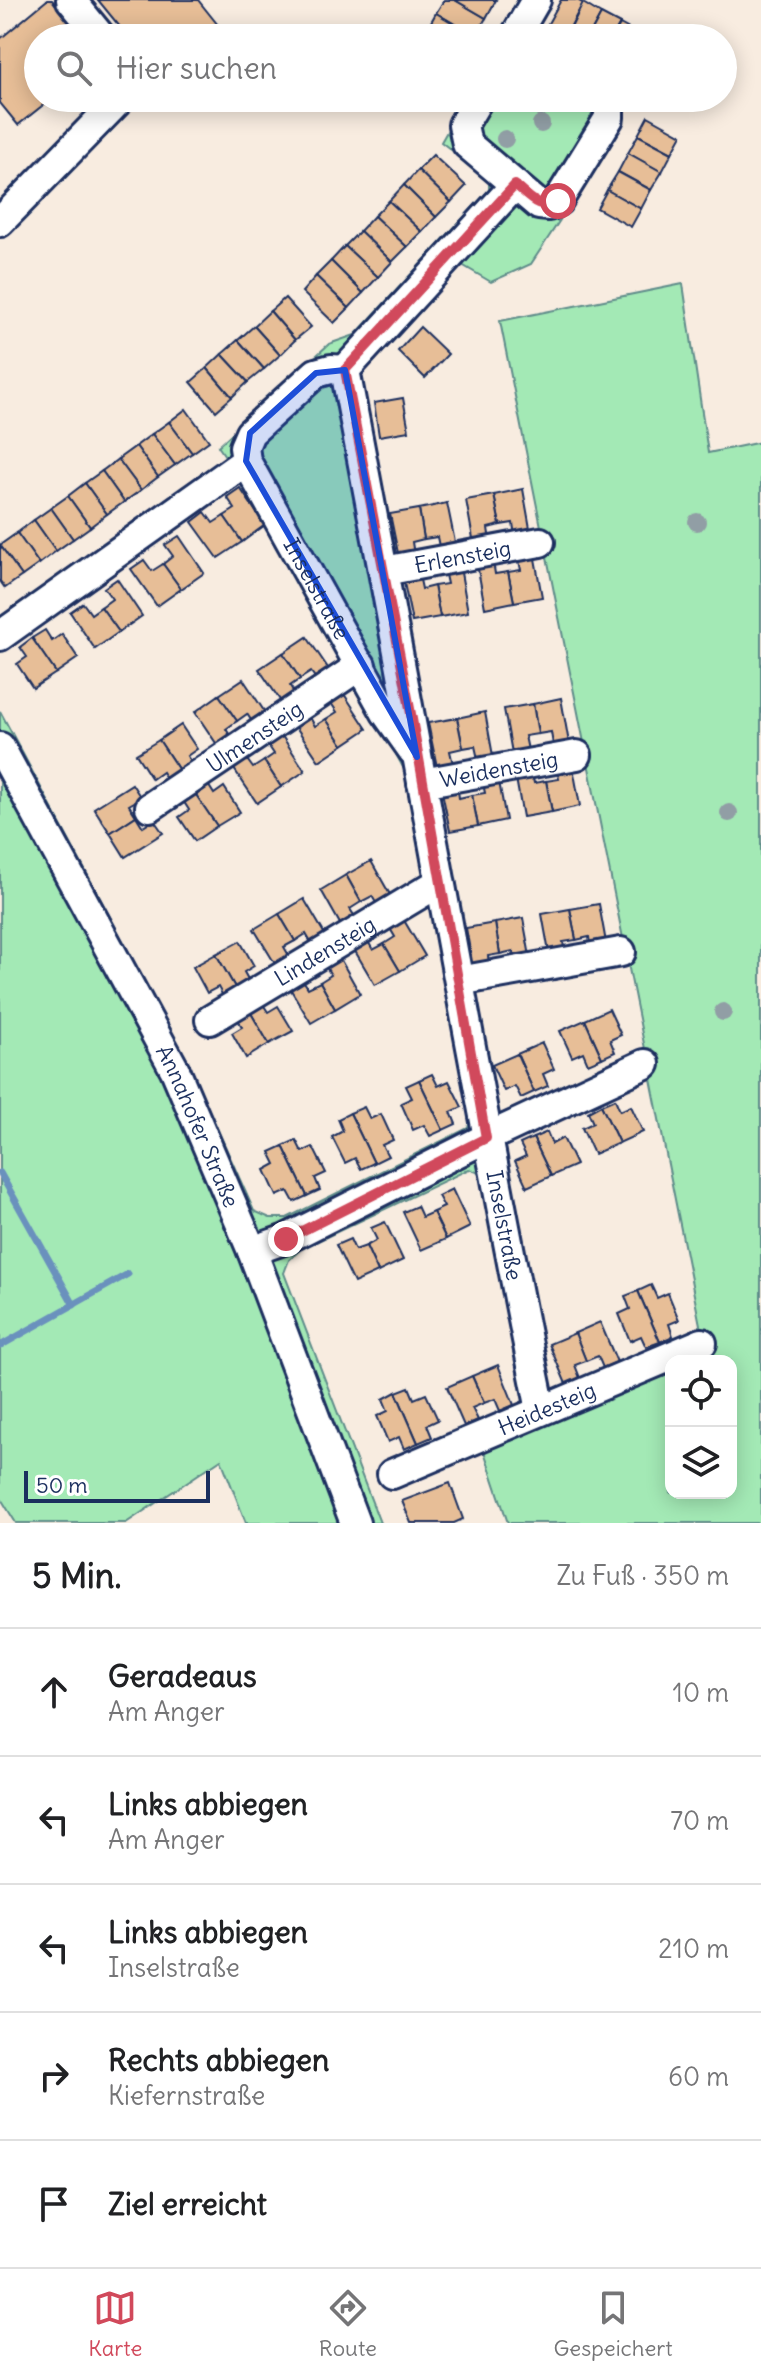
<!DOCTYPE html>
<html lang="de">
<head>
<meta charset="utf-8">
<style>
  body { margin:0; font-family:Delius,sans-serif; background:#f2f2f2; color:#202124 }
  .controls { position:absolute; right:24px; bottom:24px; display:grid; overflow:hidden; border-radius:16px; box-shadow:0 4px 20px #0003 }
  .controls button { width:72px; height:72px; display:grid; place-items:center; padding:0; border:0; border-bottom:2px solid #e0e0e0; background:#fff; color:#202124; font:40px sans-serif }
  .scale { position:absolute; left:24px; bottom:20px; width:186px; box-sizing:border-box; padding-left:8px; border:4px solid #1b2f5e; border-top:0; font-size:22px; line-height:28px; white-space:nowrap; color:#1b2f5e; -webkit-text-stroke:6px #fff; paint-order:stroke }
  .stop { position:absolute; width:24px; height:24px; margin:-18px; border:6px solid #d1495b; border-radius:50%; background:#fff }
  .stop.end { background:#d1495b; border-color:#fff; box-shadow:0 2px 8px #0008 }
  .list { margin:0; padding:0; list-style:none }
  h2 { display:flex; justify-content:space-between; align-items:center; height:104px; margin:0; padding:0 32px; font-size:34px }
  h2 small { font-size:26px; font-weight:400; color:#757577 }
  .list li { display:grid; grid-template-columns:52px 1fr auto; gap:24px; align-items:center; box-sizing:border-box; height:128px; padding:0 32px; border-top:2px solid #e0e0e0 }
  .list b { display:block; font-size:30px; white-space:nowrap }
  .list p { margin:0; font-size:26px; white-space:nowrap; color:#757577 }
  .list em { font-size:26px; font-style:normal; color:#757577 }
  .icon { flex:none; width:44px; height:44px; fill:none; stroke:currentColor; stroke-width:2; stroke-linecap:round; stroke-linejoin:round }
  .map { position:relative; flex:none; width:761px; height:1523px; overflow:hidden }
  .search { position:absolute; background:#fff; box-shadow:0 4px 20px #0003; left:24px; right:24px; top:24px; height:88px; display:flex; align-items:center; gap:20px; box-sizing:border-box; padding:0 28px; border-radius:44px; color:#757577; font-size:30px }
  .sheet { height:744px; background:#fff }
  nav { display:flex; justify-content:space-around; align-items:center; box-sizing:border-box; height:112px; border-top:2px solid #e0e0e0; background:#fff; font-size:22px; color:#757577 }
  nav a { display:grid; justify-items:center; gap:4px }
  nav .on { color:#d1495b }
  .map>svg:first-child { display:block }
  .green { fill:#a3e9b5; stroke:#5f8c8a; stroke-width:2 }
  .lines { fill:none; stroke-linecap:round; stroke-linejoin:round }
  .stream { stroke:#6a91bd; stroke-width:7 }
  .building { fill:#e7be97; stroke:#1b2f5e; stroke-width:2 }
  .minor-casing { stroke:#1b2f5e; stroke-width:34 }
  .minor { stroke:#fff; stroke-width:28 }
  .tree { fill:#919ea5 }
  .route { stroke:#d1495b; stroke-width:10 }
  .marked { fill:#1d4ed8; fill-opacity:0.2; stroke:#1d4ed8; stroke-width:6; stroke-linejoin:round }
  .labels { text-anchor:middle; stroke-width:6; stroke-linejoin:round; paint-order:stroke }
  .street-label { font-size:22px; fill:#1b2f5e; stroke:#fff }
</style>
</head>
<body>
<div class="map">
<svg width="761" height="1523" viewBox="0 0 761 1523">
  <rect width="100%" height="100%" fill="#f8ece0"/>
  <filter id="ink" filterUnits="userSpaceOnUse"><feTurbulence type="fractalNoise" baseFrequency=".0125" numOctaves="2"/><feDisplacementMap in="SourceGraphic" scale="16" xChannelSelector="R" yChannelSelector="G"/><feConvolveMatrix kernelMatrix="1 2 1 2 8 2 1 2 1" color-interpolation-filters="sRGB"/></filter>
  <g filter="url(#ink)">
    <!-- green -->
    <path class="green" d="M466,98H621L627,101L560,220L531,264L491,282L462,265L378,354L356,382L554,1418L671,1370V1493H731V1361H694L706,1355L500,321L683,284L708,453L761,442V1523H508L483,1448L531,1428L482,1178L477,1172L469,1169L301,1249L289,1260L284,1273L380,1523H246L221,1459L126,1523H16L0,1497V711L188,1063L254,1211L270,1218H287L468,1128L471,1117L405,771L272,524L218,446L329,344L355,335L489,190V179L441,142Z"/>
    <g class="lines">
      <!-- stream -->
      <g class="stream">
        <path d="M0,1173L74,1305"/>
        <path d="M0,1346L128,1274"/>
      </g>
    </g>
    <!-- building -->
    <g class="building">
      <path d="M47,0H52L83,38H38V98H52L18,125L0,103V39Z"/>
      <path d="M98,0H198L218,25L202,38H129Z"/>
      <path d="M444,0H455L486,18L475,36L436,13Z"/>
      <path d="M455,0H496L486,18Z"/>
      <path d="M561,0H577L583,3L565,37L546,27Z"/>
      <path d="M583,3L601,14L588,38H566Z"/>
      <path d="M436,13L475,36L474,38H437L426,31Z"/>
      <path d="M601,14L620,24L612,38H588Z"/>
      <path d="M620,24L638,34L636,38H612Z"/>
      <path d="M648,116L682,135L672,153L638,135Z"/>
      <path d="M638,135L672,153L662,172L628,153Z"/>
      <path d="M628,153L662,172L651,190L618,172Z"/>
      <path d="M433,155L466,186L451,202L418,170Z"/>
      <path d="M418,170L451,202L436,217L404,185Z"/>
      <path d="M618,172L651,190L641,209L607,190Z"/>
      <path d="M404,185L436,217L422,232L389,201Z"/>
      <path d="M607,190L641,209L631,227L597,208Z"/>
      <path d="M389,201L422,232L407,247L374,216Z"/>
      <path d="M374,216L407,247L392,262L360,231Z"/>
      <path d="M360,231L392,262L378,277L345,246Z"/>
      <path d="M345,246L378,277L363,293L331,261Z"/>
      <path d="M331,261L363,293L349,308L316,276Z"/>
      <path d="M316,276L349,308L334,323L302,292Z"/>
      <path d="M285,298L311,327L295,340L270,311Z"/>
      <path d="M270,311L295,340L280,355L254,326Z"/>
      <path d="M254,326L280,355L264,369L238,340Z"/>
      <path d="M420,327L448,354L425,378L398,351Z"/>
      <path d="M238,340L264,369L248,382L222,354Z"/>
      <path d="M222,354L248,382L232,397L207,368Z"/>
      <path d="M207,368L232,397L216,411L191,382Z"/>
      <path d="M403,398L409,431L379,436L374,403Z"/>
      <path d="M186,409L209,441L192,453L169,422Z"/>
      <path d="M169,422L192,453L175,465L152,434Z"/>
      <path d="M152,434L175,465L158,477L136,446Z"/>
      <path d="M136,446L158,477L141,490L118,459Z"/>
      <path d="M118,459L141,490L124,502L102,471Z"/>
      <path d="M102,471L124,502L107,514L85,483Z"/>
      <path d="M85,483L107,514L90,527L68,496Z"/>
      <path d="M240,488L265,525L242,542L224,516L235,509L227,497Z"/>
      <path d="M523,489L531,534L515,536L513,523L500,525L494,495Z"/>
      <path d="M494,495L500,525L488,528L490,541L474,544L466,500Z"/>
      <path d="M68,496L90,527L73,539L51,508Z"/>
      <path d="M447,503L456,547L440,551L437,537L424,539L419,509Z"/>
      <path d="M51,508L73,539L56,551L34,520Z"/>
      <path d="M419,509L424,539L412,542L414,555L399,558L390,514Z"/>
      <path d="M205,512L213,523L224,516L242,542L218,558L192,522Z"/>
      <path d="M34,520L56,551L39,564L17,533Z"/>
      <path d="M17,533L39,564L22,576L0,545Z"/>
      <path d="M179,536L204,573L181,589L163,564L173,556L165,545Z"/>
      <path d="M0,545L22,576L5,588L0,581Z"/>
      <path d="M534,553L542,597L514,602L508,572L521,570L518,556Z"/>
      <path d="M144,560L152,571L163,564L181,589L157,606L131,569Z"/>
      <path d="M493,561L495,574L508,572L514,602L485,608L477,564Z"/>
      <path d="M460,567L468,612L440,617L434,586L447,584L444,570Z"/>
      <path d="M419,575L422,589L434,586L440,617L412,622L403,578Z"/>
      <path d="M117,579L142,616L119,632L101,607L112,599L104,588Z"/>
      <path d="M83,603L91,614L101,607L119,632L95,649L70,612Z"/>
      <path d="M45,630L52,641L62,634L78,658L56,673L32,638Z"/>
      <path d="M307,637L332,674L319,683L311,672L300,679L283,653Z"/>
      <path d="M32,638L56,673L33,688L17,664L27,657L20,647Z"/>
      <path d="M283,653L300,679L290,686L297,697L284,706L259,669Z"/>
      <path d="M243,679L268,717L255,726L247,714L237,721L219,695Z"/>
      <path d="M342,691L367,729L343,745L326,719L337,712L329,700Z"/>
      <path d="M219,695L237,721L226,729L233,740L220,749L195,712Z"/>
      <path d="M561,698L569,743L553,745L551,732L538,734L533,704Z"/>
      <path d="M533,704L538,734L525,736L528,750L512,753L504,709Z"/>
      <path d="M485,712L493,756L478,759L475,746L463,748L457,718Z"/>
      <path d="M308,714L315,726L326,719L343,745L319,761L294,724Z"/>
      <path d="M457,718L463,748L450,751L453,764L437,767L428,723Z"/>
      <path d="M181,725L197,749L187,756L194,767L182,775L159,740Z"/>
      <path d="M280,733L305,771L281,787L264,761L274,754L266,742Z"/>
      <path d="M159,740L182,775L169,783L162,772L152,779L136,754Z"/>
      <path d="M245,757L253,768L264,761L281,787L257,803L232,766Z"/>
      <path d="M572,762L580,806L552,812L546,781L559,779L556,765Z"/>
      <path d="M531,770L534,783L546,781L552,812L523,817L515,773Z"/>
      <path d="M498,776L506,820L478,826L472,795L485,793L482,779Z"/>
      <path d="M207,783L214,794L224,787L240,812L217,826L194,792Z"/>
      <path d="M132,784L141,798L129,805L136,816L110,833L94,808Z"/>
      <path d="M457,784L459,798L472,795L478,826L450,831L441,787Z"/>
      <path d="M194,792L217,826L195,841L179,817L189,810L182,799Z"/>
      <path d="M136,816L143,827L154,820L163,833L125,857L110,833Z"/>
      <path d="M371,861L393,900L379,908L372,896L361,902L346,875Z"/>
      <path d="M346,875L361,902L350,909L357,920L343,929L321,890Z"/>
      <path d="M304,899L327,938L313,946L306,934L295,941L279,914Z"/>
      <path d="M599,904L607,948L591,951L589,937L576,940L570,909Z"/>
      <path d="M570,909L576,940L563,942L566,956L550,958L542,914Z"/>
      <path d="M279,914L295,941L284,947L291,959L277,967L254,929Z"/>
      <path d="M402,917L425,956L400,971L384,944L395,937L388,925Z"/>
      <path d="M523,918L531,962L515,965L513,951L500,954L495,923Z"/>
      <path d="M495,923L500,954L488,956L490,970L474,973L466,928Z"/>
      <path d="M366,938L373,950L384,944L400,971L375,985L352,946Z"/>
      <path d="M240,941L254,966L244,972L250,983L237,991L216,954Z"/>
      <path d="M216,954L237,991L224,998L218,987L207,993L193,967Z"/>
      <path d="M338,955L360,994L335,1009L320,982L331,975L324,964Z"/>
      <path d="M301,977L308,988L320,982L335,1009L311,1023L288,985Z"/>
      <path d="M261,1001L268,1012L278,1006L293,1031L269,1044L248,1008Z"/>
      <path d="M248,1008L269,1044L246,1058L232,1033L242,1027L236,1016Z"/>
      <path d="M609,1009L621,1035L610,1040L615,1052L602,1058L585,1020Z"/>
      <path d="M585,1020L602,1058L588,1064L583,1052L572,1057L560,1031Z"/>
      <path d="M542,1043L554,1069L543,1074L548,1086L534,1092L517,1054Z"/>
      <path d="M517,1054L534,1092L521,1098L515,1086L504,1091L492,1065Z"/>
      <path d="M432,1074L438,1086L449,1081L462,1107L451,1112L456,1124L443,1130L419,1080Z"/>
      <path d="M419,1080L443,1130L430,1136L424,1125L413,1130L401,1103L412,1098L406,1086Z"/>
      <path d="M615,1099L620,1111L631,1106L643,1132L619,1143L601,1105Z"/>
      <path d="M601,1105L619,1143L594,1154L582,1128L593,1123L588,1112Z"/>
      <path d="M364,1107L370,1119L381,1114L393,1140L382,1145L388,1156L374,1163L350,1113Z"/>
      <path d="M350,1113L374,1163L361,1169L355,1158L345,1163L332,1137L343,1131L338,1119Z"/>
      <path d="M547,1132L552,1144L563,1138L576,1165L551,1176L533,1138Z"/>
      <path d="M533,1138L551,1176L527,1187L515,1161L526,1156L520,1144Z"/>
      <path d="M296,1140L302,1152L313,1147L326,1173L315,1178L320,1190L307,1196L283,1146Z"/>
      <path d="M283,1146L307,1196L294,1202L288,1191L277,1196L265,1170L276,1164L270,1152Z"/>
      <path d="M452,1189L470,1227L446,1239L433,1212L444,1207L438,1196Z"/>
      <path d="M417,1206L422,1217L433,1212L446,1239L421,1250L403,1212Z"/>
      <path d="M385,1222L403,1260L378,1272L366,1246L377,1240L371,1228Z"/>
      <path d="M350,1239L355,1250L366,1246L378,1272L354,1283L336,1245Z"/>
      <path d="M651,1285L657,1298L668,1293L679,1320L669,1324L673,1336L660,1342L638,1291Z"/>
      <path d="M638,1291L660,1342L646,1347L641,1336L630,1341L619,1314L630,1309L625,1296Z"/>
      <path d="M600,1322L617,1362L603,1368L598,1356L586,1361L575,1333Z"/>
      <path d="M575,1333L586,1361L575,1365L580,1378L566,1384L549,1344Z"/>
      <path d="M498,1365L514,1405L500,1411L495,1399L484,1403L472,1376Z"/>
      <path d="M472,1376L484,1403L472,1408L478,1420L464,1426L447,1387Z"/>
      <path d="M409,1387L414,1399L426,1394L438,1420L427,1425L432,1437L418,1443L396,1392Z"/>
      <path d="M396,1392L418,1443L404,1449L399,1437L388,1442L377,1416L388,1411L383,1399Z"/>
      <path d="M450,1483L463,1519L454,1523H411L402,1501Z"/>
    </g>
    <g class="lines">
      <!-- minor casing -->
      <g class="minor-casing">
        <g id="minor">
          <path d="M71,0L102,38"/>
          <path d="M514,38L536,0"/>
          <path d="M479,98L463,125L467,144L539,205L549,206L558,201L609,118V108L603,98"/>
          <path d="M0,222L121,98"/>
          <path id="s1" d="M345,370C412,717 471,1064 541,1410"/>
          <path d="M345,370L515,185"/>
          <path id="s2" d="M246,461L386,713L413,751"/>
          <path id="s3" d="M384,571L540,542"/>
          <path d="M0,636L246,461L244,447L250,433L316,373L331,369L345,370"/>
          <path id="s4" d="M0,747L175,1070L252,1251L355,1523"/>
          <path id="s5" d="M422,783L577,755"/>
          <path id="s6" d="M150,807L361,665"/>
          <path d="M459,981L621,952"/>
          <path id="s7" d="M210,1020L440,882"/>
          <path d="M252,1251L286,1239L486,1138L645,1064"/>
          <path id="s8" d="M392,1474L702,1343"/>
        </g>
      </g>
      <!-- minor -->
      <use href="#minor" class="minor"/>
    </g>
    <!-- trees -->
    <g class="tree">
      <circle cx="541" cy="124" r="9"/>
      <circle cx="505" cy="139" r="9"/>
      <circle cx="697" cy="522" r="9"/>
      <circle cx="729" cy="813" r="9"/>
      <circle cx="723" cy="1012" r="9"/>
    </g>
  </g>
  <g class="lines" filter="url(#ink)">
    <!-- route -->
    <path class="route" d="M286,1239L486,1138L412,719L345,370L515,185C529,197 540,212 558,201"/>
  </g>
  <!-- marked area -->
  <path class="marked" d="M345,370L417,757L246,461L250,433L316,373Z"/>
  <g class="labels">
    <!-- street labels -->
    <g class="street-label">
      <text dy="8" stroke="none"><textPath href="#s3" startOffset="80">Erlensteig</textPath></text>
      <text dy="8" stroke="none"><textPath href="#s2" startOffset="146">Inselstraße</textPath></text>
      <text dy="8" stroke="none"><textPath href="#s6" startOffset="126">Ulmensteig</textPath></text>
      <text dy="8" stroke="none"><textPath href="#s5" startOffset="78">Weidensteig</textPath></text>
      <text dy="8" stroke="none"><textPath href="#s7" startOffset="134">Lindensteig</textPath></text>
      <text dy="8" stroke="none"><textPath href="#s4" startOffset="428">Annahofer Straße</textPath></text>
      <text dy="8" stroke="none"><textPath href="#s1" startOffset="870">Inselstraße</textPath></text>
      <text dy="8" stroke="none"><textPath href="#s8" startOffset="168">Heidesteig</textPath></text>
    </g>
  </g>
</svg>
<div class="controls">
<button><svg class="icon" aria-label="locate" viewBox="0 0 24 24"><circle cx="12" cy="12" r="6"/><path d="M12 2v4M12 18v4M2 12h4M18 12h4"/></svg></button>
<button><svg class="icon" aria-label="layers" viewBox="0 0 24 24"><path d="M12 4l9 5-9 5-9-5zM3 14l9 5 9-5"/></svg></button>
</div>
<div class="scale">50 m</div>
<div class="stop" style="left:558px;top:201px"></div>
<div class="stop end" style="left:286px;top:1239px"></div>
<div class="search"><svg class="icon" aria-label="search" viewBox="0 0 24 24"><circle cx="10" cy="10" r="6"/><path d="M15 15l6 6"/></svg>Hier suchen</div>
</div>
<section class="sheet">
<h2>5 Min.<small>Zu Fuß · 350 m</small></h2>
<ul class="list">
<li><svg class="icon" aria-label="ahead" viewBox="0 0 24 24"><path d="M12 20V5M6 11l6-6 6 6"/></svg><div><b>Geradeaus</b><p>Am Anger</p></div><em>10 m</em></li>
<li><svg class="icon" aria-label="left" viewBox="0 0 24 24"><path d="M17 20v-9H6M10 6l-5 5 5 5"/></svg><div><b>Links abbiegen</b><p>Am Anger</p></div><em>70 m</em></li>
<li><svg class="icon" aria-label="left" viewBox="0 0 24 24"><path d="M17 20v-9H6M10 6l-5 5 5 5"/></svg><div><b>Links abbiegen</b><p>Inselstraße</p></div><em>210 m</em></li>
<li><svg class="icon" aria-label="right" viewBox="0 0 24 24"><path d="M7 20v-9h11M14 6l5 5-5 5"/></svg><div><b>Rechts abbiegen</b><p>Kiefernstraße</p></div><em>60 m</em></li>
<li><svg class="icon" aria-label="arrive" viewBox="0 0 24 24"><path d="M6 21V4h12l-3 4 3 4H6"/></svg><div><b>Ziel erreicht</b></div></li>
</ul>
</section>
<nav>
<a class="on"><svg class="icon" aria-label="map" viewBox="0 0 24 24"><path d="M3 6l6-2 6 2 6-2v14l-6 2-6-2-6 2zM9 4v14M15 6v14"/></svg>Karte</a>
<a><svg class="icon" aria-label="directions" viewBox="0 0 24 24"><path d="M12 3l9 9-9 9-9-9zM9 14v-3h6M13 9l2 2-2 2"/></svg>Route</a>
<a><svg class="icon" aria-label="saved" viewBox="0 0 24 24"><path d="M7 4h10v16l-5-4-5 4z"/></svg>Gespeichert</a>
</nav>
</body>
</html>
